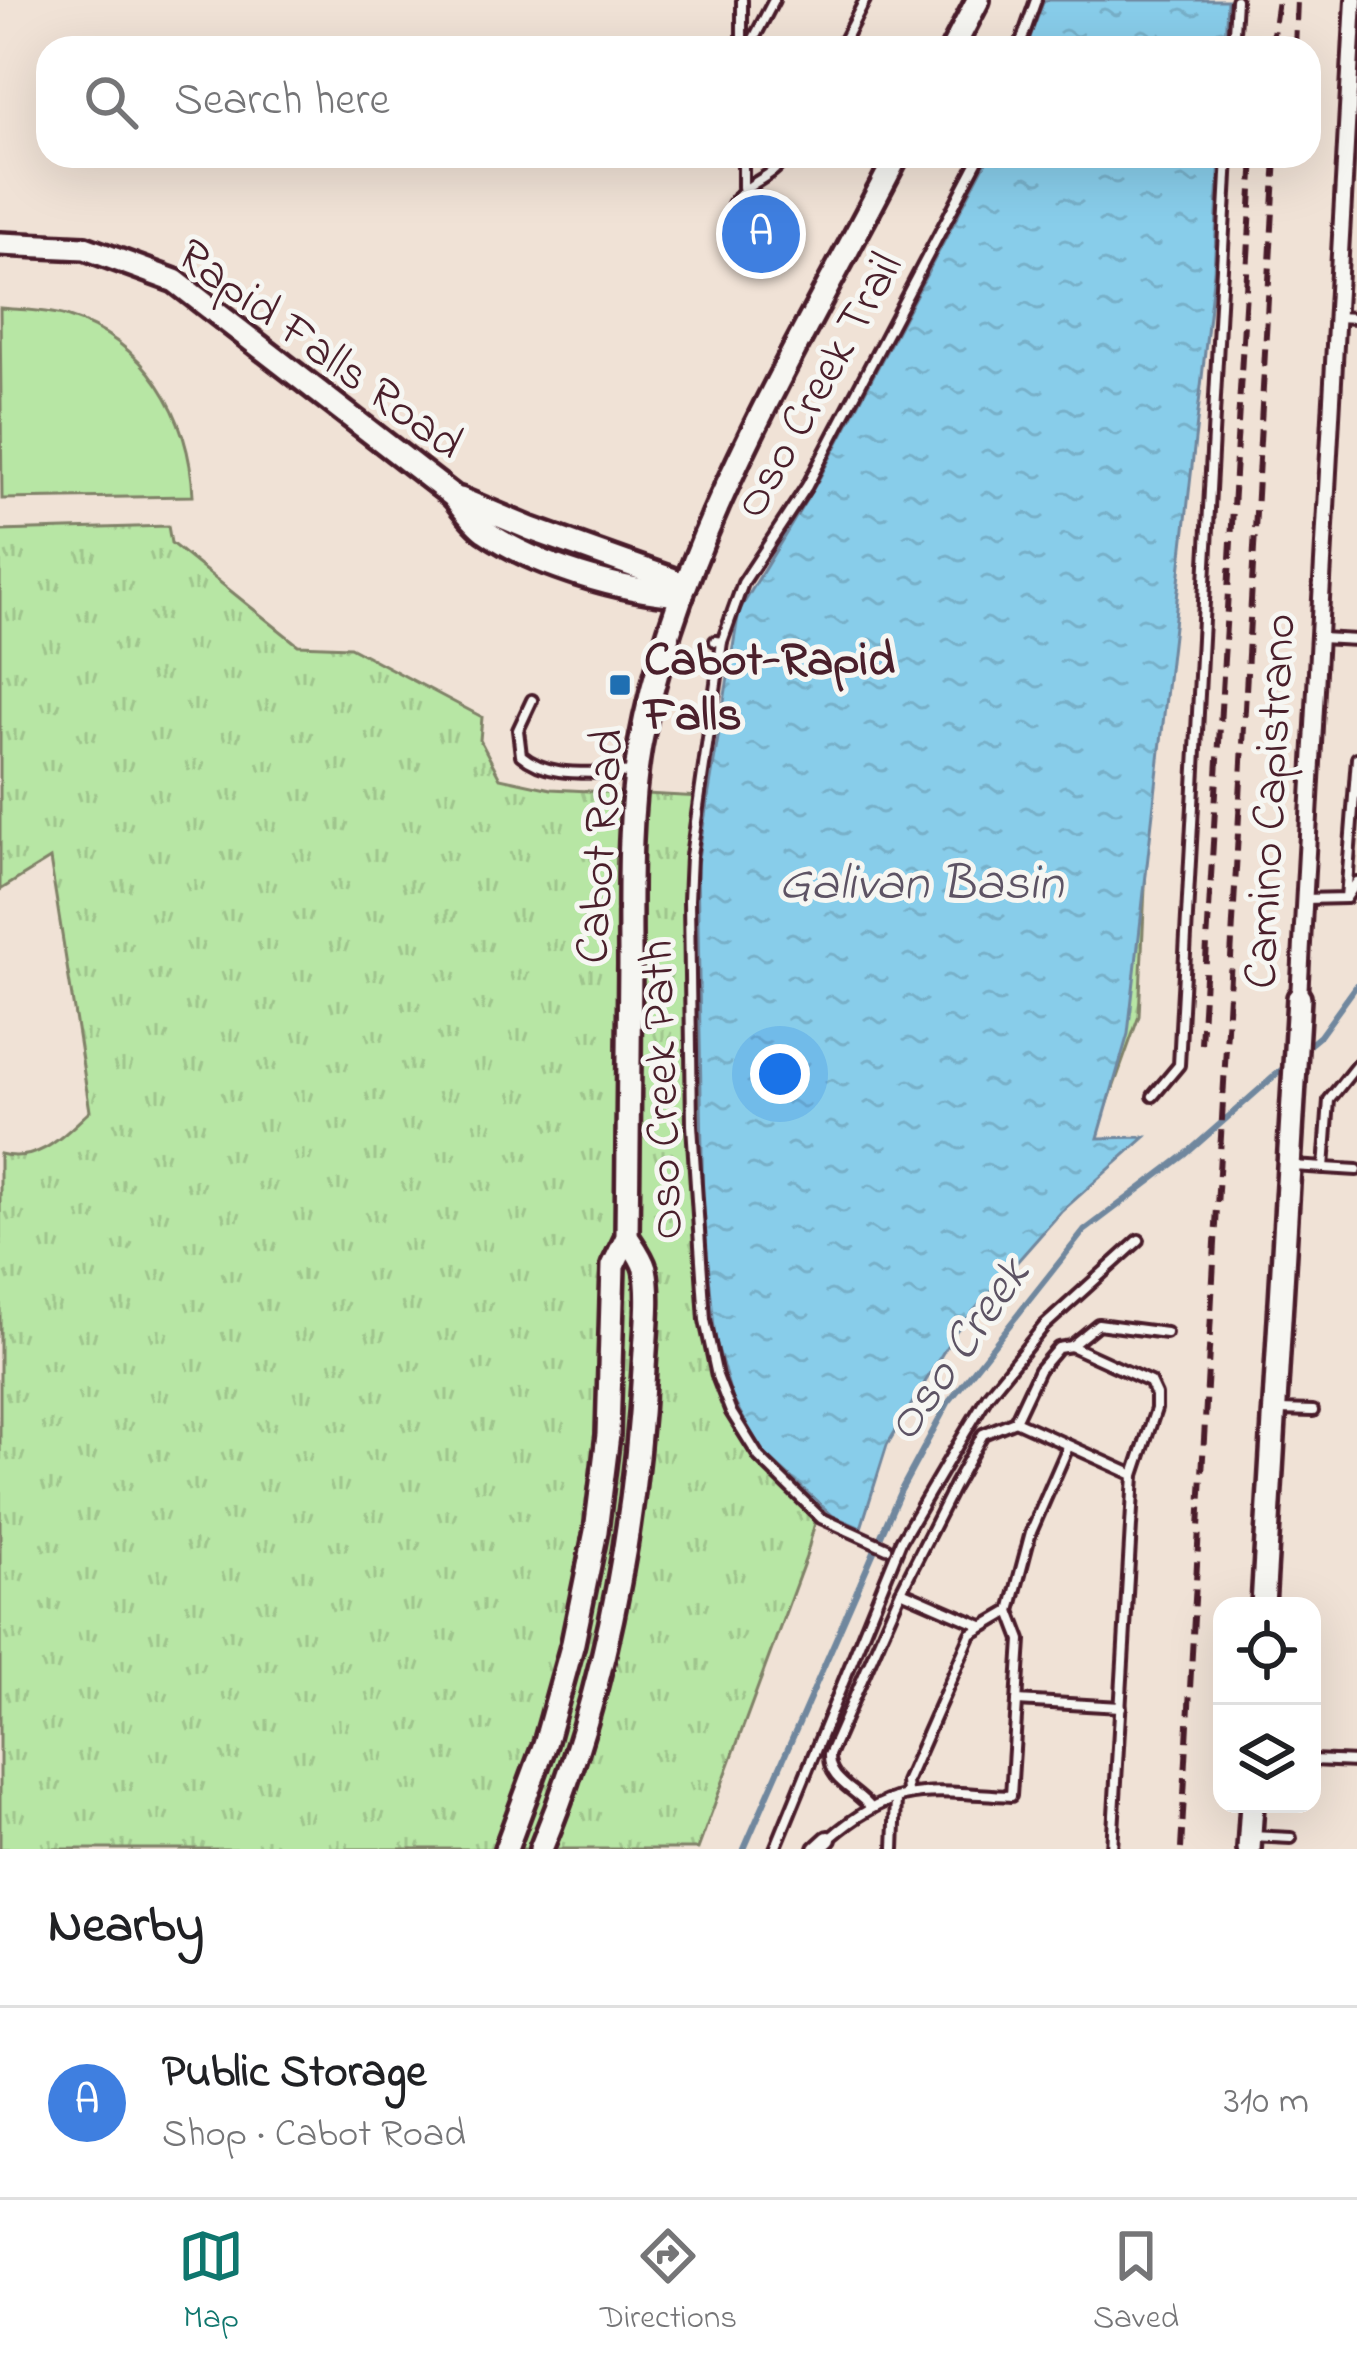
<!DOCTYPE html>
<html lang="en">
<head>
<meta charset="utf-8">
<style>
  body { margin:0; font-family:"Indie Flower",sans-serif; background:#f2f2f2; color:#202124 }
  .controls { position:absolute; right:36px; bottom:36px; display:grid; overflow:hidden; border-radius:24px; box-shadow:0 12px 48px #0002 }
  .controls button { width:108px; height:108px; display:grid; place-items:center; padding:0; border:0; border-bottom:3px solid #e0e0e0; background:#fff; color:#202124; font:60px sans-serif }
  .you { position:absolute; left:780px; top:1074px; width:42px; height:42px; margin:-30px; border:9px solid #fff; border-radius:50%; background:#1a73e8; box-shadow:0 0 0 18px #1a73e833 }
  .badge { display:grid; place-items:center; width:78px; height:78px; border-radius:50%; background:#0f766e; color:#fff; font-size:39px; font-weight:700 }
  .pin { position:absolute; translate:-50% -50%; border:6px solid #fff; box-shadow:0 3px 12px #0006 }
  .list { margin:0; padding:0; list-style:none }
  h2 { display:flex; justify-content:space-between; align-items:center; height:156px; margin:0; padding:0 48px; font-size:51px }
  h2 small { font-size:39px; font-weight:400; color:#757577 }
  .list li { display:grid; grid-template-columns:78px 1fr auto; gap:36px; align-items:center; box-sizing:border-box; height:192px; padding:0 48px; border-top:3px solid #e0e0e0 }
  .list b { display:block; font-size:45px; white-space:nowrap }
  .list p { margin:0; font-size:39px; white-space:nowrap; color:#757577 }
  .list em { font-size:39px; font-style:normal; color:#757577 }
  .icon { flex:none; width:66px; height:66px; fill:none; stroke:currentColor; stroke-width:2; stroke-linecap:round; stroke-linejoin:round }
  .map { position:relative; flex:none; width:1357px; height:1849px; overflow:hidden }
  .search { position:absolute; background:#fff; box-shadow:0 12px 48px #0002; left:36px; right:36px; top:36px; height:132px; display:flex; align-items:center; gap:30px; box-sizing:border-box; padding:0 42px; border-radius:36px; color:#757577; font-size:45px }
  .sheet { height:348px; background:#fff }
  nav { display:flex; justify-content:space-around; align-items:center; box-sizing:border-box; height:168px; border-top:3px solid #e0e0e0; background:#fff; font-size:33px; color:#757577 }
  nav a { display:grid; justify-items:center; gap:6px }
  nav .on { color:#0f766e }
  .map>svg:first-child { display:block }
  .grass { fill:url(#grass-tufts); stroke:#808268; stroke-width:3 }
  .pitch { fill:#b7e6a4; stroke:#808268; stroke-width:3 }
  .water { fill:url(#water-ripples); stroke:#6f879e; stroke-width:3 }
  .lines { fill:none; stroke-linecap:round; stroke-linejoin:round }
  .stream { stroke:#6f879e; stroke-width:6 }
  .lane-casing { stroke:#4a1f2b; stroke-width:16 }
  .street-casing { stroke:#4a1f2b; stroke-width:22 }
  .secondary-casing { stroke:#4a1f2b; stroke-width:30 }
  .lane { stroke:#f6f6f2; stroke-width:8 }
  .street { stroke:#f6f6f2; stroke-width:14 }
  .secondary { stroke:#f6f6f2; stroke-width:21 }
  .rail { stroke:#4a1f2b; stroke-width:6; stroke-dasharray:18 9; stroke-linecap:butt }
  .poi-dot { fill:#1f6fb2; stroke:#f6f6f2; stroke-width:4.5 }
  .labels { text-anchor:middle; stroke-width:10; stroke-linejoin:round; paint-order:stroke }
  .street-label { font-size:48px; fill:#4a1f2b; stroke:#f6f6f2 }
  .poi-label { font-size:48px; font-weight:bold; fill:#4a1f2b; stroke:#f6f6f2; text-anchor:start }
  .water-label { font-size:51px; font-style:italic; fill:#5d5364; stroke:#f6f6f2 }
</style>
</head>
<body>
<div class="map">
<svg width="1357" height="1849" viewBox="0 0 1357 1849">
  <defs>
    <pattern id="grass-tufts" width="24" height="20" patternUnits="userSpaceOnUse" patternTransform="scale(3)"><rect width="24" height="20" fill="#b7e6a4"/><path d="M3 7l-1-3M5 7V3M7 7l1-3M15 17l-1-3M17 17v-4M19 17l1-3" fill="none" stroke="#9fc58d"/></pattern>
    <pattern id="water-ripples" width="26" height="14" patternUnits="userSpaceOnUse" patternTransform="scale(3)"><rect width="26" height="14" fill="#88cdea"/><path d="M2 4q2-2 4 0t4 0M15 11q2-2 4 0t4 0" fill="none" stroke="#77b0c9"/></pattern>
  </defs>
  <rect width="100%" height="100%" fill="#f0e2d6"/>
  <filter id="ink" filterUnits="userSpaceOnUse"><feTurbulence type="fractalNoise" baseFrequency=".00833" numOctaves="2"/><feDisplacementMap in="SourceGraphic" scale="24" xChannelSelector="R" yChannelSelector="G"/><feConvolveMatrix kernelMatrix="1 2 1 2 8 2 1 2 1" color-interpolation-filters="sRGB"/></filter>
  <g filter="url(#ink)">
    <!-- grass -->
    <path class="grass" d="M1179,156L1139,1016L1097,1133L838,1434L806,1557L698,1849H0V1154C39,1164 63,1136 90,1111L50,859L0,890V531L168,526L171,543L298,645L350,647L482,717L480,740L500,778L551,789L739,799Z"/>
    <!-- pitch -->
    <path class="pitch" d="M0,308C21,310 45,310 66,316C146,341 190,416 193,496L2,499Z"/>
    <!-- water -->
    <g class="water">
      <path d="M1044,0H1227L1225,48H1026Z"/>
      <path d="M989,156H1220L1214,271L1128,1034L1098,1138L1145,1137L1061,1212L956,1331L887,1445L861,1528L833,1516L762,1451L732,1398L715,1338L703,1213L697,864L739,611L819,479Z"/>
    </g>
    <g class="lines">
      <!-- stream -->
      <g class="stream">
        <path d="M1302,1051L1320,1036L1357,985"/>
        <path d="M744,1849L900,1492L948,1403L1084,1231L1186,1154L1288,1064"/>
      </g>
      <!-- lane casing -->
      <g class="lane-casing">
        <g id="lane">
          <path d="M742,0V48"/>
          <path d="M749,48L774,0"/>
          <path d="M840,48L865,0"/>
          <path d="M1019,48L1036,0"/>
          <path d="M1233,48L1236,0"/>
          <path d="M743,156V187"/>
          <path d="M733,204C748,179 773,180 785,156"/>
          <path d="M1336,317L1357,318"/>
          <path d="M1320,638L1357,640"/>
          <path d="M715,641L722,642L743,583L807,486L980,156"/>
          <path d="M722,642L691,856L689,900L692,1125L705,1320L717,1376L731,1412L759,1457L821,1518L887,1548"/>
          <path d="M532,700L518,730L521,755C551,781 598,770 635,773"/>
          <path d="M1346,898L1357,758"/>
          <path d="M1304,899L1346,898L1357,882"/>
          <path d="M1153,1096L1179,1065L1228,156"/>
          <path d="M1293,1166L1357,1170"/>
          <path d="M1324,1168L1329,1100L1357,1065"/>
          <path d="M1071,1346L1150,1382L1156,1395V1409L1134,1475L1112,1849"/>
          <path d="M1279,1410L1313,1411"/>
          <path d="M1134,1475L1015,1421L1039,1370L1058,1348L1071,1346L1098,1324L1166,1333"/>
          <path d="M901,1591L982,1626"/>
          <path d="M1017,1701L1121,1707"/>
          <path d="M1312,1760L1357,1762"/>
          <path d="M907,1791L906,1782L971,1634L1010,1611"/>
          <path d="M871,1808C856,1789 828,1781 829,1755L901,1591L954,1486L983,1434L1015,1421"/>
          <path d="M1252,1836L1291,1838"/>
          <path d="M830,1838C897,1780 929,1792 1011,1796L1021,1640L1010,1611L1031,1532L1068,1447"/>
          <path d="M775,1849L901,1541L951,1456L988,1395L1044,1326L1139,1240"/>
          <path d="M894,1849L896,1798"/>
        </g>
      </g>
      <!-- street casing -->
      <g class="street-casing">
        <g id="street">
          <path d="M1299,998L1354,0"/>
          <path d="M817,1849L828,1839"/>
        </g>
      </g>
      <!-- secondary casing -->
      <g class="secondary-casing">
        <g id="secondary">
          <path d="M953,48L978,0"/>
          <path d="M0,244L85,248L175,281L453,496C463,508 473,522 485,531C535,566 622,591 682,595"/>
          <path d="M460,499L531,529L671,579L682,595"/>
          <path d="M1263,1606L1299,998"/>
          <path d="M506,1849L545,1744L573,1643L596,1531L608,1435L613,1266L627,1237C628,1146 629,1055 630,964C630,892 628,816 640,746C677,540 802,341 897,156"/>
          <path d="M541,1849C604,1697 635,1533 644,1369C645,1341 651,1295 645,1269C642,1258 633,1246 627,1237"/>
          <path d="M1249,1849L1252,1804"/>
        </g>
      </g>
      <!-- lane -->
      <use href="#lane" class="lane"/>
      <!-- street -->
      <use href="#street" class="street"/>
      <!-- secondary -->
      <use href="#secondary" class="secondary"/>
      <!-- rail -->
      <g class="rail">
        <path d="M1271,48L1278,0"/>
        <path d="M1295,48L1297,0"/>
        <path d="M1201,1044L1254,156"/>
        <path d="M1181,1849L1276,156"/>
      </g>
    </g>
  </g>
  <!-- markers -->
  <rect class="poi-dot" x="608" y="673" width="24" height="24" rx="6"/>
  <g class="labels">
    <!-- street labels -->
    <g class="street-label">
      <text transform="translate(322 347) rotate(36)" y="17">Rapid Falls Road</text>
      <text transform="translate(816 384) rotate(-61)" y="17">Oso Creek Trail</text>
      <text transform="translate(1267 801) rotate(-87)" y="17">Camino Capistrano</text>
      <text transform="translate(597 846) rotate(-86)" y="17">Cabot Road</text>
      <text transform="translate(659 1090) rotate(-92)" y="17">Oso Creek Path</text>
    </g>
    <!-- poi labels -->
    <g class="poi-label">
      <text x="644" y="674">Cabot-Rapid<tspan x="644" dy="55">Falls</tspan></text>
    </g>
    <!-- water labels -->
    <g class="water-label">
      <text x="921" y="898">Galivan Basin</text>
      <text transform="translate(955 1348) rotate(-55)" y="18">Oso Creek</text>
    </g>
  </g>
</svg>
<div class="controls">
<button><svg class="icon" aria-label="locate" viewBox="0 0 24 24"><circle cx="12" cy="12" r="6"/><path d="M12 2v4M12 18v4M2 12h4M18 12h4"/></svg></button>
<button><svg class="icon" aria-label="layers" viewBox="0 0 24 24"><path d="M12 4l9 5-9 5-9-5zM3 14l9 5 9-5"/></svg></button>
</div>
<div class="you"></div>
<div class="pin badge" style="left:761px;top:234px;background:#3f7fe0">A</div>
<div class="search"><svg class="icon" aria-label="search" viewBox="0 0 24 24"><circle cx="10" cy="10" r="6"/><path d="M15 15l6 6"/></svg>Search here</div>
</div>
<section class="sheet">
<h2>Nearby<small></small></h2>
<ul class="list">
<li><span class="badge" style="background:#3f7fe0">A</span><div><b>Public Storage</b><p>Shop · Cabot Road</p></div><em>310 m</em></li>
</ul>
</section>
<nav>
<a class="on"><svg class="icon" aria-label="map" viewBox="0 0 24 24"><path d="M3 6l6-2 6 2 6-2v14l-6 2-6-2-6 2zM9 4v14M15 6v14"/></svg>Map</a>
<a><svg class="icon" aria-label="directions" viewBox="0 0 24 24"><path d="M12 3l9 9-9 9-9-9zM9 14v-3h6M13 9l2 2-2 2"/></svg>Directions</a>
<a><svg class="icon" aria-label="saved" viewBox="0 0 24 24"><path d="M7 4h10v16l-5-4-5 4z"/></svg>Saved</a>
</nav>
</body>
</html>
